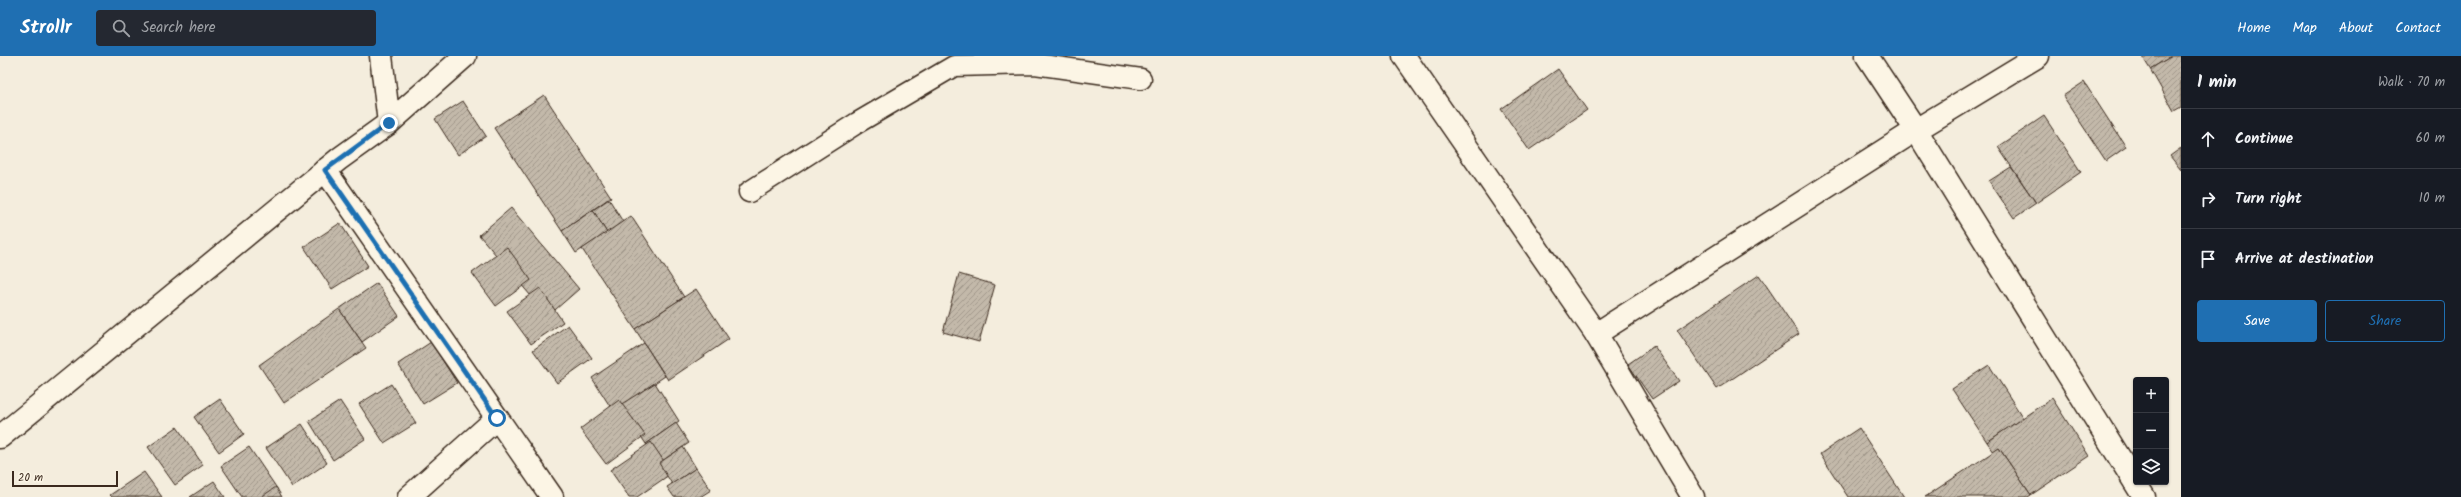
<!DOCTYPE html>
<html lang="en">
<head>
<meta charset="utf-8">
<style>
  body { margin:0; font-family:Kalam,sans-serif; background:#242831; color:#f1f3f6 }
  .controls { position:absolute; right:12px; bottom:12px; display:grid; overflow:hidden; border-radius:4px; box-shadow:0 1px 3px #0004 }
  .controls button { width:36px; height:36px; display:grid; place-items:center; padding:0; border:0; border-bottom:1px solid #363941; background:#171b24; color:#f1f3f6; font:20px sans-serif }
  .scale { position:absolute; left:12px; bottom:10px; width:106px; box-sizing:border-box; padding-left:4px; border:2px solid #3b2a1e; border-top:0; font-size:11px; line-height:14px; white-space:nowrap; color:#3b2a1e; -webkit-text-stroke:3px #fcf5e5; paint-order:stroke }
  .stop { position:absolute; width:12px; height:12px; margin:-9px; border:3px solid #1f6fb2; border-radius:50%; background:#fff }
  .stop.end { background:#1f6fb2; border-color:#fff; box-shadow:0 1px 4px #0008 }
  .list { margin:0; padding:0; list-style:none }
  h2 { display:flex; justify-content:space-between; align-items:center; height:52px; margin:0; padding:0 16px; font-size:17px }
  h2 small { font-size:13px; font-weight:400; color:#9ea1a6 }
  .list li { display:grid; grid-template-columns:26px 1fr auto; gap:12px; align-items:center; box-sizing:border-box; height:60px; padding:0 16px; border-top:1px solid #363941 }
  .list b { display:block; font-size:15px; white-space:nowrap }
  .list em { font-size:13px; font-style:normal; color:#9ea1a6 }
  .actions { display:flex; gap:8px; padding:12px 16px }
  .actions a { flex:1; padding:9px 0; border:1px solid #1f6fb2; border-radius:4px; text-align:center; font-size:14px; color:#1f6fb2 }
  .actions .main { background:#1f6fb2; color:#fff }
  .icon { flex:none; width:22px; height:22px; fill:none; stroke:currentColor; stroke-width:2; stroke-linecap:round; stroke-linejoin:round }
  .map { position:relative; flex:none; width:2181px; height:441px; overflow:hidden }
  header { display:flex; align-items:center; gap:24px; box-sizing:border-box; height:56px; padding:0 20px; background:#1f6fb2; color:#fff }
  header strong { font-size:19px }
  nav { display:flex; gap:22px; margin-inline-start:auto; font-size:14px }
  .search { width:280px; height:36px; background:#242831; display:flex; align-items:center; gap:10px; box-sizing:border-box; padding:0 14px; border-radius:4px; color:#9ea1a6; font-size:15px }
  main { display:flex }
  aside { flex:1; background:#171b24 }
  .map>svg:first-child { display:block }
  .building { fill:url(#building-hatch); stroke:#3b2a1e }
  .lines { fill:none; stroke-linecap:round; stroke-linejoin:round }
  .lane-casing { stroke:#3b2a1e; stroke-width:23 }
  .street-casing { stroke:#3b2a1e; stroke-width:25 }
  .lane { stroke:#fcf5e5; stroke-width:20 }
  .street { stroke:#fcf5e5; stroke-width:22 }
  .route { stroke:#1f6fb2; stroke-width:5 }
</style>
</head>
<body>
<header>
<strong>Strollr</strong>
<div class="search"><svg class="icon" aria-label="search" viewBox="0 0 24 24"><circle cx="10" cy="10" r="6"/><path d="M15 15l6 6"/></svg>Search here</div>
<nav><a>Home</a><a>Map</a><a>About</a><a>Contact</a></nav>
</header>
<main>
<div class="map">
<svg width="2181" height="441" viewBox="0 0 2181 441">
  <defs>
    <pattern id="building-hatch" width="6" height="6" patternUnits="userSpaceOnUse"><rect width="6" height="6" fill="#c3b9aa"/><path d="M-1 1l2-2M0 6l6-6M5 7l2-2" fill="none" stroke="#a0978a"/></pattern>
  </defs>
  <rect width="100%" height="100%" fill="#f4eddd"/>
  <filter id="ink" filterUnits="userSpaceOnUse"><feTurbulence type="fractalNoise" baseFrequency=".025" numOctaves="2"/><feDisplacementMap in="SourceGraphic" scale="8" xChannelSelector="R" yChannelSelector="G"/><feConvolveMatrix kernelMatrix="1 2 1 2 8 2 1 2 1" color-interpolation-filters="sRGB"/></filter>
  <g filter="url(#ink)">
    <!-- building -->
    <g class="building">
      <path d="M2147,0H2172L2150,13L2143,2Z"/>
      <path d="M2172,0H2181V51L2174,55L2150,13Z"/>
      <path d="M1558,13L1587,54L1529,94L1501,53Z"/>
      <path d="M2084,26L2126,91L2106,105L2063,40Z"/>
      <path d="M544,39L611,141L562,175L494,72Z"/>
      <path d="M463,45L486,80L458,99L435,63Z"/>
      <path d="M2044,60L2081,116L2036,147L1998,91Z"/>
      <path d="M2181,92V114L2170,100Z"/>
      <path d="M2011,111L2036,147L2014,162L1989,125Z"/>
      <path d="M609,143L623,166L607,177L593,154Z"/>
      <path d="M511,152L579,233L548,260L479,179Z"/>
      <path d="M593,154L607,177L576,197L562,175Z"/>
      <path d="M631,160L684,241L635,273L582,193Z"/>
      <path d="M340,167L368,210L332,233L304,191Z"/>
      <path d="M507,191L531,224L496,250L472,217Z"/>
      <path d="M959,218L995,229L979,286L943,276Z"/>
      <path d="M1759,219L1799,278L1717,333L1677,274Z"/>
      <path d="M377,227L399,260L362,286L339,253Z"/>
      <path d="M540,232L563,266L531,288L507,255Z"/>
      <path d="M696,233L729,283L668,324L635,273Z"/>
      <path d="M339,253L366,292L284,347L259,309Z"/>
      <path d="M568,269L592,302L557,327L533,294Z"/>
      <path d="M431,286L457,327L423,348L398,308Z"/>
      <path d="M644,287L665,320L613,355L592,322Z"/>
      <path d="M1654,290L1679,325L1652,343L1628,308Z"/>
      <path d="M1989,309L2023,362L1987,386L1952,333Z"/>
      <path d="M655,327L679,365L646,388L620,349Z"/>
      <path d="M391,328L416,367L384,387L359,348Z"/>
      <path d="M2052,342L2089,400L2031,439L1999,392L1994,396L1987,386Z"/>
      <path d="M220,343L244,378L219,396L194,361Z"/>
      <path d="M619,344L645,379L606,408L580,373Z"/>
      <path d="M340,345L365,383L333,404L309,365Z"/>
      <path d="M676,367L689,387L659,407L646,388Z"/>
      <path d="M302,368L327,407L292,431L266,392Z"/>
      <path d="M177,371L203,409L175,429L148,391Z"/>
      <path d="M1859,372L1904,441H1848L1820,398Z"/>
      <path d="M651,386L672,417L637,441H629L610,414Z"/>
      <path d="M249,391L278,434L268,441H242L221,410Z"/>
      <path d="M683,391L696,412L672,428L659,407Z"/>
      <path d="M1999,392L2031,439L2028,441H1925Z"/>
      <path d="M696,412L711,434L700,441H674L667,431Z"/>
      <path d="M144,416L162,441H112L110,439Z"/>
      <path d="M214,425L225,441H190Z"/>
      <path d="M276,431L282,441H261Z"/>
    </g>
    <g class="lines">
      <!-- lane casing -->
      <g class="lane-casing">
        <path id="lane" d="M749,136L857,67L954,10L1035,8L1141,23"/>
      </g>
      <!-- street casing -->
      <g class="street-casing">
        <g id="street">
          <path d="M381,0L389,67"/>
          <path d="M1404,0L1596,278L1693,441"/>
          <path d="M1867,0L1916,74L2144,441"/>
          <path d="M325,114L552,441"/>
          <path d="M1596,278L1916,74L2038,0"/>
          <path d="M0,381L339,103L389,67L465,0"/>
          <path d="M409,441L497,362"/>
        </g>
      </g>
      <!-- lane -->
      <use href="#lane" class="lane"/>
      <!-- street -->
      <use href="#street" class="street"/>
    </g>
  </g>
  <g class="lines" filter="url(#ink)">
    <!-- route -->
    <path class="route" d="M389,67L325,114L497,362"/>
  </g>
</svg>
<div class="controls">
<button>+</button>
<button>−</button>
<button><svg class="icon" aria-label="layers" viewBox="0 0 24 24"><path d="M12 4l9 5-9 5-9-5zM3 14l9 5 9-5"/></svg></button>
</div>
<div class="scale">20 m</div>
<div class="stop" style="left:497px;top:362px"></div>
<div class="stop end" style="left:389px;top:67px"></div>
</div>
<aside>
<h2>1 min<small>Walk · 70 m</small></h2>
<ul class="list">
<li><svg class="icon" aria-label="ahead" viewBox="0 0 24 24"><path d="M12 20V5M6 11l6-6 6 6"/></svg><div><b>Continue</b></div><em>60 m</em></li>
<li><svg class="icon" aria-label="right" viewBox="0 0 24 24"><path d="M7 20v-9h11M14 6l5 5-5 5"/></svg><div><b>Turn right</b></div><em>10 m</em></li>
<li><svg class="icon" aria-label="arrive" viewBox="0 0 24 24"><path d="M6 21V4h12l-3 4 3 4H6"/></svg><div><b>Arrive at destination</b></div></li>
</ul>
<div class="actions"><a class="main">Save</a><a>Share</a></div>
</aside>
</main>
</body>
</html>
